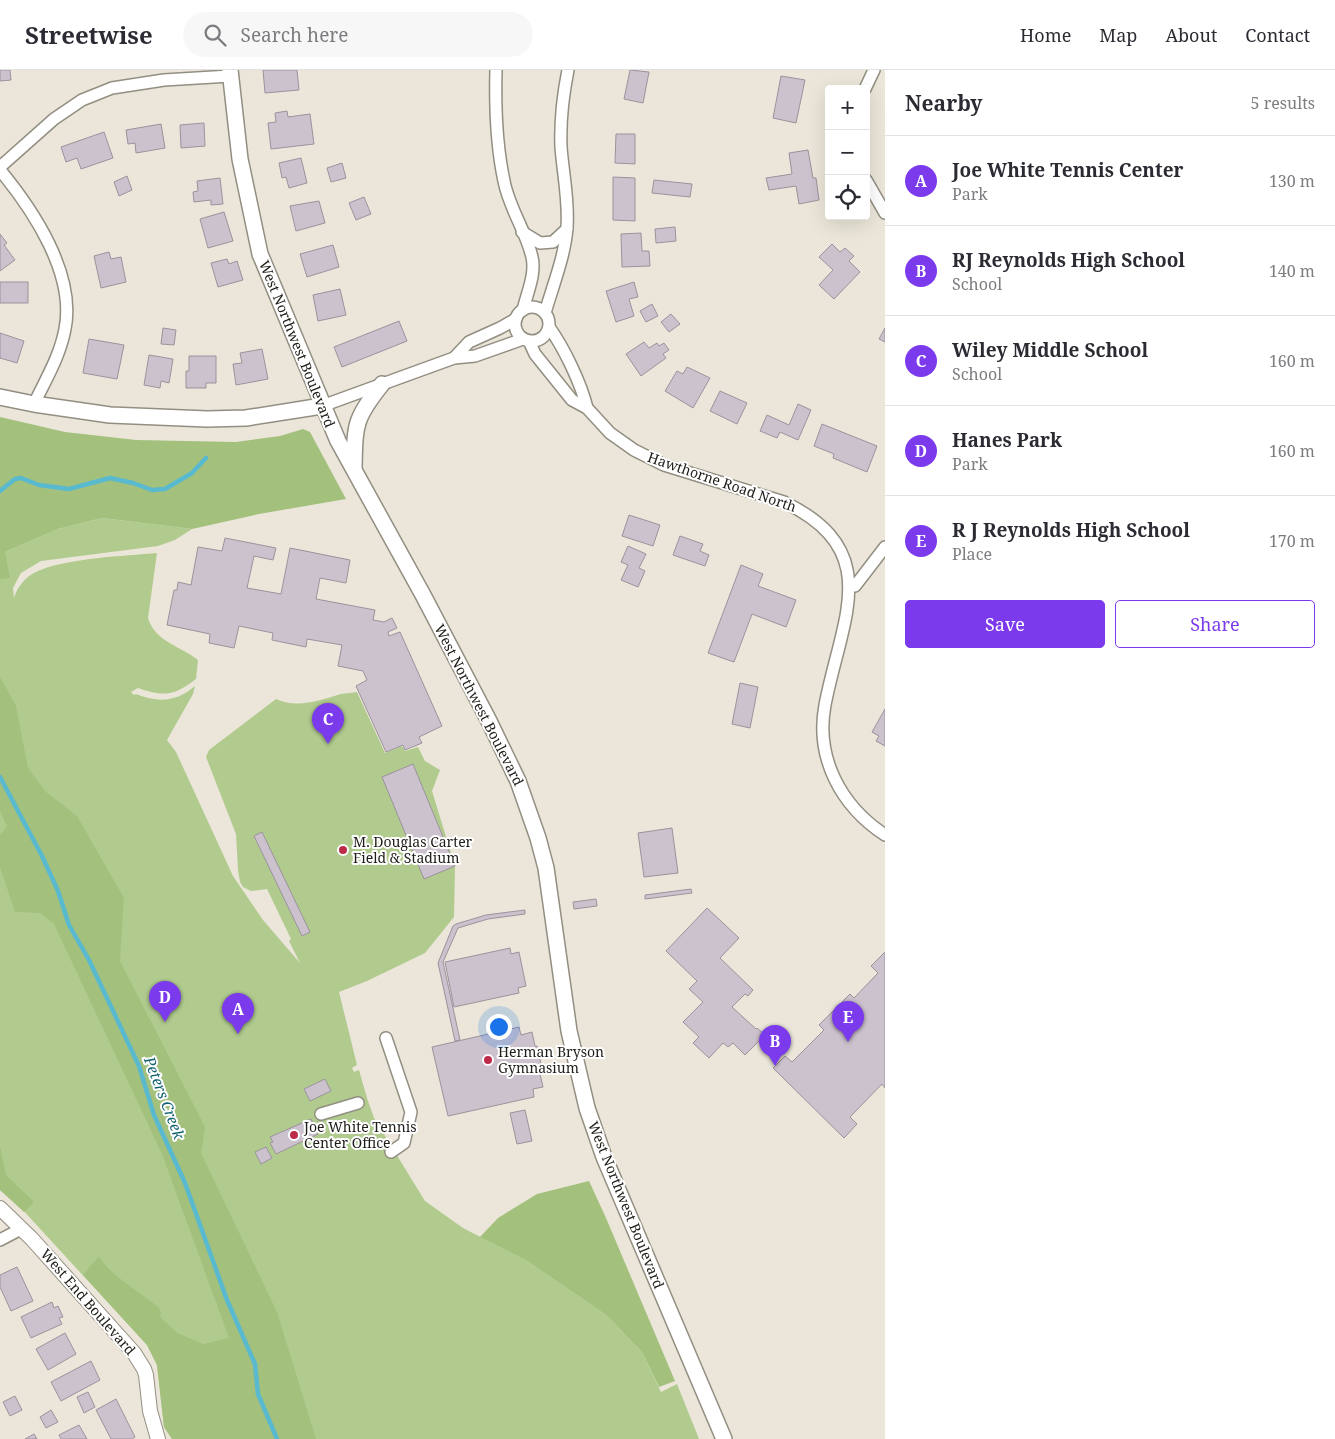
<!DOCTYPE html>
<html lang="en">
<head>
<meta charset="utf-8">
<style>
  body { margin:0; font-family:"Noto Serif",serif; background:#f7f7f7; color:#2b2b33 }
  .controls { position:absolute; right:15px; top:15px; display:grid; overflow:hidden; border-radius:5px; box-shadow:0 5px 20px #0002 }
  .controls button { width:45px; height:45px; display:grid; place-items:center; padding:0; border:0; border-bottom:1px solid #e1e1e2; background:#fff; color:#2b2b33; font:25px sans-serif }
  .you { position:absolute; left:498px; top:956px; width:18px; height:18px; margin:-12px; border:4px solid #fff; border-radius:50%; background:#1a73e8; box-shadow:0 0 0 8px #1a73e833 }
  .badge { display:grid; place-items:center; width:32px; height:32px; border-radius:50%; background:#7c3aed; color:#fff; font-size:16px; font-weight:700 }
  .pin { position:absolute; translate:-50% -41px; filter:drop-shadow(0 1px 2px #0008) }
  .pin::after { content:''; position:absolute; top:26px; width:18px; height:15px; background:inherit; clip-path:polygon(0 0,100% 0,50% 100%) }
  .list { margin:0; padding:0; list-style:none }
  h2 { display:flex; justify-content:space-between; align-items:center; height:65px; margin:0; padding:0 20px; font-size:21px }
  h2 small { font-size:16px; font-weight:400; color:#7c7c81 }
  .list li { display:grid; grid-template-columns:32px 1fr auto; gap:15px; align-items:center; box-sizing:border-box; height:90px; padding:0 20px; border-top:1px solid #e1e1e2 }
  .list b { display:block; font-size:19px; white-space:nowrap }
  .list p { margin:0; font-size:16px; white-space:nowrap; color:#7c7c81 }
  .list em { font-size:16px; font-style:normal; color:#7c7c81 }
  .actions { display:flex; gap:10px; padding:15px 20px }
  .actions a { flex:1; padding:11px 0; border:1px solid #7c3aed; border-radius:5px; text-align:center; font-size:18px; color:#7c3aed }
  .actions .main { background:#7c3aed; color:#fff }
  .icon { flex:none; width:28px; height:28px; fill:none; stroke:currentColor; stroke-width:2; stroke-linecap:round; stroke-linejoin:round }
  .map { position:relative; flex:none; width:885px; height:1369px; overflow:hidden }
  header { display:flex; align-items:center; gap:30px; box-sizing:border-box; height:70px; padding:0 25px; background:#fff; border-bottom:1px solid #e1e1e2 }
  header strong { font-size:24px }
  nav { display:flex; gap:28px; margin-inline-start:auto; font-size:18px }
  .search { width:350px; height:45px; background:#f7f7f7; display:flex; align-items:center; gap:12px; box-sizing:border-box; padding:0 18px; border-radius:28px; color:#7c7c81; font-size:19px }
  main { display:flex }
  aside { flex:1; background:#fff }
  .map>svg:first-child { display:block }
  .green { fill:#b1cb8f }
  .forest { fill:#a3c07d }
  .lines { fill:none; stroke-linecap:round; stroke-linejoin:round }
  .stream { stroke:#59b9cf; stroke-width:4.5 }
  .building { fill:#ccc2cd; stroke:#9b929d }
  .minor-casing { stroke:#928e81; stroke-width:14 }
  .tertiary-casing { stroke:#928e81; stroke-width:16 }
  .secondary-casing { stroke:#928e81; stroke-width:18 }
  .minor { stroke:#fff; stroke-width:11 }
  .tertiary { stroke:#fff; stroke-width:14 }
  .secondary { stroke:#fff; stroke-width:15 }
  .poi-dot { fill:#bc2b48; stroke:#fff; stroke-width:2 }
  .labels { text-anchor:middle; stroke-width:4; stroke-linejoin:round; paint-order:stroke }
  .street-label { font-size:14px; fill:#1f1d18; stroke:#fff }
  .poi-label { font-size:14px; fill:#1f1d18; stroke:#fff; text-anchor:start }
  .water-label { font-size:15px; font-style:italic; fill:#126271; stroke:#fff }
</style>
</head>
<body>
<header>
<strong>Streetwise</strong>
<div class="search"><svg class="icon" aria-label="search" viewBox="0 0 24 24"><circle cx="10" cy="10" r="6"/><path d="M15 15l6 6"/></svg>Search here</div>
<nav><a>Home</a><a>Map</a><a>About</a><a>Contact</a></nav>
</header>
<main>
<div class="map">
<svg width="885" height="1369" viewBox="0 0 885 1369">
  <rect width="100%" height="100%" fill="#ebe6d9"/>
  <!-- green -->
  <path class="green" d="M102,448L192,459L175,470L158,476L41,491L21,503L13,518L14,528C17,517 26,506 38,501C68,488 124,486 157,483L148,548C155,572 181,576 198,590L196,609C174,626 164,627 138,618L131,622L134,625L136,624C159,633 176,632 195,616L193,624L167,670L176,682L233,806L263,850L300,893L289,871L291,869L267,819L251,821L243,817L240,812L238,800L236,764L206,687L209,680L276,629C297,639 321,630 341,624C346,623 352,623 357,622L385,683L402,676L405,681L418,677L425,691L440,700L432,721L455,796L454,847L425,883L367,911L339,922L357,995L352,998L354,1002L359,1000L367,1028L374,1048L425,1131L463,1158L527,1191L606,1245L642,1282L661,1322L677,1314L699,1369H172L164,1357L157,1295L147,1275L20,1137L0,1120V479L5,482L58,459Z"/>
  <!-- forest -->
  <g class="forest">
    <path d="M0,347L65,362L136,370L236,372L280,366L303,359L310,362L346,429L259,444L192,459L102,448L58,459L5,482L10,508L0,509Z"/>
    <path d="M0,607L16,636L28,698L46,722L77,746L124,828L120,891L205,1057L201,1083L277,1242L316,1369H172L164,1357L157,1295L147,1275L83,1205L99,1186C112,1208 140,1221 159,1238L161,1243L160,1247L177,1263L203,1274L229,1268L162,1084L54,854L40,843L15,842L0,797V765L7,756L0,741Z"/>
    <path d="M0,1076L6,1105L34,1132L24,1142L0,1120Z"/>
    <path d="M589,1111L606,1148L675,1311L659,1317L642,1282L606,1245L527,1191L480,1167L498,1148L537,1124Z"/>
  </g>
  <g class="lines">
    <!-- stream -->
    <g class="stream">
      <path d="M0,421L15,409L21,408L39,415L69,419L110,408L133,413L152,420L165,419L192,403L206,388"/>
      <path d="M0,707L42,786L58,821L69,855L89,890L139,996L154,1045L185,1113L227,1230L255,1294L258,1324L277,1369"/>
    </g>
  </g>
  <!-- building -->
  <g class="building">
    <path d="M0,0H10L11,10L0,11Z"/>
    <path d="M263,0H297L299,20L265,23Z"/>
    <path d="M630,0L649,2L643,33L624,29Z"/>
    <path d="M781,6L805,10L796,53L773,48Z"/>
    <path d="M287,41L288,47L310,44L314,74L271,79L268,53L276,52L275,43Z"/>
    <path d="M204,53L205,76L181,78L180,55Z"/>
    <path d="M161,54L165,78L136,83L135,73L128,74L126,60Z"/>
    <path d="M104,62L113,88L81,99L77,88L66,92L61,77Z"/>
    <path d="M616,64H635V94L615,93Z"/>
    <path d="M808,80L813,108H816L819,130L799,134L796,116L769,120L766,108L792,104L789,83Z"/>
    <path d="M301,88L307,113L289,118L286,107L282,108L279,93Z"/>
    <path d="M342,93L346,108L331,112L327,98Z"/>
    <path d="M127,106L132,120L119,126L114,112Z"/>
    <path d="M613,107L635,108V151L613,150Z"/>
    <path d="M220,108L223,134L211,135V130L194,132L193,122L198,121L197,111Z"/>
    <path d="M654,110L692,114L690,127L652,123Z"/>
    <path d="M364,127L371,144L356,150L349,133Z"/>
    <path d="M319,131L325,153L296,161L290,136Z"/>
    <path d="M224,142L233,171L208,178L200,149Z"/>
    <path d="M675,157L676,171L656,173L655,159Z"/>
    <path d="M641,163L642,181H649L650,196L622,197L621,164Z"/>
    <path d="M0,164L7,173L4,175L15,190L0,201Z"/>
    <path d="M832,174L840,182L845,178L854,186L849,191L860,202L834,229L819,215L833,200L819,187Z"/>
    <path d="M333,175L339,197L307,207L300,184Z"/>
    <path d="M109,182L111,189L121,187L126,212L101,218L94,186Z"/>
    <path d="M227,189L229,194L237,191L243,210L218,217L211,193Z"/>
    <rect x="0" y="212" width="28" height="21"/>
    <path d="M634,212L638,227L629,229L634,246L616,252L606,221Z"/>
    <path d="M340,219L346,245L318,251L313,225Z"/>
    <path d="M652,234L658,246L646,252L640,241Z"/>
    <path d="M671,244L680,254L669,262L661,252Z"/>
    <path d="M399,251L407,271L342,297L334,277Z"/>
    <path d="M163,258L176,260L174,275L161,274Z"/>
    <path d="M885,258V272L879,269Z"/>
    <path d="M0,263L24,271L17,293L0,288Z"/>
    <path d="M89,269L124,275L117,309L83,303Z"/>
    <path d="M644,272L649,278L657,273L659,276L664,273L669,280L663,284L666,288L641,306L626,284Z"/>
    <path d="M262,279L268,309L236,315L233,294L242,293L240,283Z"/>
    <path d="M149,285L173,289L169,313L161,311L160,318L144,315Z"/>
    <path d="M189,286H216V313H206V318H186V301H189Z"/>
    <path d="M687,297L710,308L693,338L665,321L677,301L683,304Z"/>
    <path d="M720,321L747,333L737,354L710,341Z"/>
    <path d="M798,334L811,340L798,370L780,362L777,368L760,361L767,345L789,355Z"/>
    <path d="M822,354L877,376L867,402L833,388L834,384L814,376Z"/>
    <path d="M629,445L660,455L653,476L622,466Z"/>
    <path d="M680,466L703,474L700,481L709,485L705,496L673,485Z"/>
    <path d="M225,468L276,478L273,490L254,486L247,518L281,524L290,478L350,490L346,513L320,508L316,529L375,540L373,550L384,552L392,548L397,558L388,562L389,566L400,562L442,656L419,667L422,673L405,680L403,675L386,682L356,616L367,610L363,601L338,596L342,575L307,569L306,577L272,570L273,563L239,556L234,578L209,573L210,564L167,555L174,520H177L178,512L191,515L198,477L222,481Z"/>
    <path d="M628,476L646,484L639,498L645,501L638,517L621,510L628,495L621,492Z"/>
    <path d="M741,495L763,504L758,516L796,530L786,557L752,544L734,592L708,583Z"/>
    <path d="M740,613L758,617L750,658L732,654Z"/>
    <path d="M885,639V676L876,671L879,666L872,662Z"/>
    <path d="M413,694L455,796L424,809L382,707Z"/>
    <path d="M672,758L678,803L644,807L638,763Z"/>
    <path d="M262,762L310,862L302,866L254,766Z"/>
    <path d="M691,819L692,823L645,829V825Z"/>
    <path d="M596,829L597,836L574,839L573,832Z"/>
    <path d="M707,838L739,868L720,888L753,920L748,926L745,924L732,937L756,959L757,958L765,965L745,985L733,973L728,977L723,973L709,988L693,973L699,967L683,952L703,932L689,919L697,911L666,881Z"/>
    <path d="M525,840V844L488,849L458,858L443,892L460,970L455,971L438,893L453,856L456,854L486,845Z"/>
    <path d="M510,878L511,884L519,882L526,916L518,918L519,923L454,937L445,892Z"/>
    <path d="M885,882V1018L882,1014L850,1047L857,1054L844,1068L773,998L785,986L792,992L824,960L819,955L850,924L854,928L878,903L871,896Z"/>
    <path d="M519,957L521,965L532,962L535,976H537L543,1003L540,1004L543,1017L533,1019L534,1027L448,1046L432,977Z"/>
    <path d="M325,1009L331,1021L310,1031L304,1019Z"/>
    <path d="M525,1040L532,1071L517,1074L510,1043Z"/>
    <path d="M311,1049L318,1064L276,1084L270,1073L273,1072L270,1067Z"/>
    <path d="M266,1077L272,1088L261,1094L255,1082Z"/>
    <path d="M17,1197L33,1231L11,1241L0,1217V1205Z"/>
    <path d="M52,1232L54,1238L58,1236L63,1247L59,1248L62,1254L31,1268L21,1247Z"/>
    <path d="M65,1263L76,1284L48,1300L36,1279Z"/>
    <path d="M91,1291L100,1310L61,1331L51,1312Z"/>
    <path d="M88,1322L95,1337L84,1343L77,1327Z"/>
    <path d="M15,1326L22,1340L10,1346L3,1332Z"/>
    <path d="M116,1329L135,1367L132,1369H111L96,1340Z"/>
    <path d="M51,1340L58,1352L46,1358L40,1347Z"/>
    <path d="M79,1355L87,1369H61L59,1365Z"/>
    <path d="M34,1364L37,1369H25Z"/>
  </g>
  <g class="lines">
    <!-- minor casing -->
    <g class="minor-casing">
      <g id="minor">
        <path d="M496,0C495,37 496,74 504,111C509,138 526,161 532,187C536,204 527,223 523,240"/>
        <path d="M865,19L874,0"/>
        <path d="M0,97L54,49L82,30L112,18L164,10L230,6"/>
        <path d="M0,100C33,140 76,204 65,259C60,286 46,309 34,334"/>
        <path d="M866,110L885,143"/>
        <path d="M522,162L540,173L553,172L567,159"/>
        <circle cx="532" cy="254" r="17"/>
        <path d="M545,243C553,215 565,186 567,157C569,130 563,104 561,77C560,52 563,25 568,0"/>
        <path d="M549,257C564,278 581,313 587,338"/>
        <path d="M529,271L535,284L572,330L587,338L610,363L634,380L664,395L784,432C885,481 842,547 825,635C815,688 841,736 885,765"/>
        <path d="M454,288L469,272L500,258L516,249"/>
        <path d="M322,336L454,288L475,286L523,269"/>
        <path d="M855,516L885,477"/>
        <path d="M386,968L411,1042L404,1073L391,1082"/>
        <path d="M321,1044L358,1033"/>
        <path d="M0,1170L21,1159"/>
      </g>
    </g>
    <!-- tertiary casing -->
    <g class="tertiary-casing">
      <path id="tertiary" d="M0,1138L32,1169L134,1283L144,1299L146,1305L150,1341L158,1369"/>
    </g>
    <!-- secondary casing -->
    <g class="secondary-casing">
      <g id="secondary">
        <path d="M230,0L240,89L260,184L338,371L423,525L489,651L518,711L538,768L546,798L569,961L587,1038L604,1087L724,1369"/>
        <path d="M0,327L34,334L110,345L207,349L246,348L322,336"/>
        <path d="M354,398C355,355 354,349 382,314"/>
      </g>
    </g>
    <!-- minor -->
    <use href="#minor" class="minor"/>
    <!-- tertiary -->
    <use href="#tertiary" class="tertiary"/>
    <!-- secondary -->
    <use href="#secondary" class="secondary"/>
  </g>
  <!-- markers -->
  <g class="poi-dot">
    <circle cx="343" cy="780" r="5"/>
    <circle cx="488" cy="990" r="5"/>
    <circle cx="294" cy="1065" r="5"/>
  </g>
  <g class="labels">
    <!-- street labels -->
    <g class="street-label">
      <text transform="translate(297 274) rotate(68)" y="5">West Northwest Boulevard</text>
      <text transform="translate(722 412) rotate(19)" y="5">Hawthorne Road North</text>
      <text transform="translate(479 635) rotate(63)" y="5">West Northwest Boulevard</text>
      <text transform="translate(626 1135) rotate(68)" y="5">West Northwest Boulevard</text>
      <text transform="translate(88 1232) rotate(49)" y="5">West End Boulevard</text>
    </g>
    <!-- poi labels -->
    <g class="poi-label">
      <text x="353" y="777">M. Douglas Carter<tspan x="353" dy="16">Field &amp; Stadium</tspan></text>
      <text x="498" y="987">Herman Bryson<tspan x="498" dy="16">Gymnasium</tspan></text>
      <text x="304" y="1062">Joe White Tennis<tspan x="304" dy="16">Center Office</tspan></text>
    </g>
    <!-- water labels -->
    <g class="water-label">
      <text transform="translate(164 1028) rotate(69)" y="5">Peters Creek</text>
    </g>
  </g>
</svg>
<div class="controls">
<button>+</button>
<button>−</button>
<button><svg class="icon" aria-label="locate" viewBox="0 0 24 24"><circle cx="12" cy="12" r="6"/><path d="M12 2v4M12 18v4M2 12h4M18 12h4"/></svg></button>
</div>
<div class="you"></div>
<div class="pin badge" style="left:238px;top:964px">A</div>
<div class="pin badge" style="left:775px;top:996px">B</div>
<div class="pin badge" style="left:328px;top:674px">C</div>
<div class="pin badge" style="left:165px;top:952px">D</div>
<div class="pin badge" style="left:848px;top:972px">E</div>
</div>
<aside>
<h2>Nearby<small>5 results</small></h2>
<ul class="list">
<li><span class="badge">A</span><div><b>Joe White Tennis Center</b><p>Park</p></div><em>130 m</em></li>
<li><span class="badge">B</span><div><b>RJ Reynolds High School</b><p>School</p></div><em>140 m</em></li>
<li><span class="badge">C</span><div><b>Wiley Middle School</b><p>School</p></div><em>160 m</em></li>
<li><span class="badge">D</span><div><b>Hanes Park</b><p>Park</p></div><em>160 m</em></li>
<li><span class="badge">E</span><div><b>R J Reynolds High School</b><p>Place</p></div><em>170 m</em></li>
</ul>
<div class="actions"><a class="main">Save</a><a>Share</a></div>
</aside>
</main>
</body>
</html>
